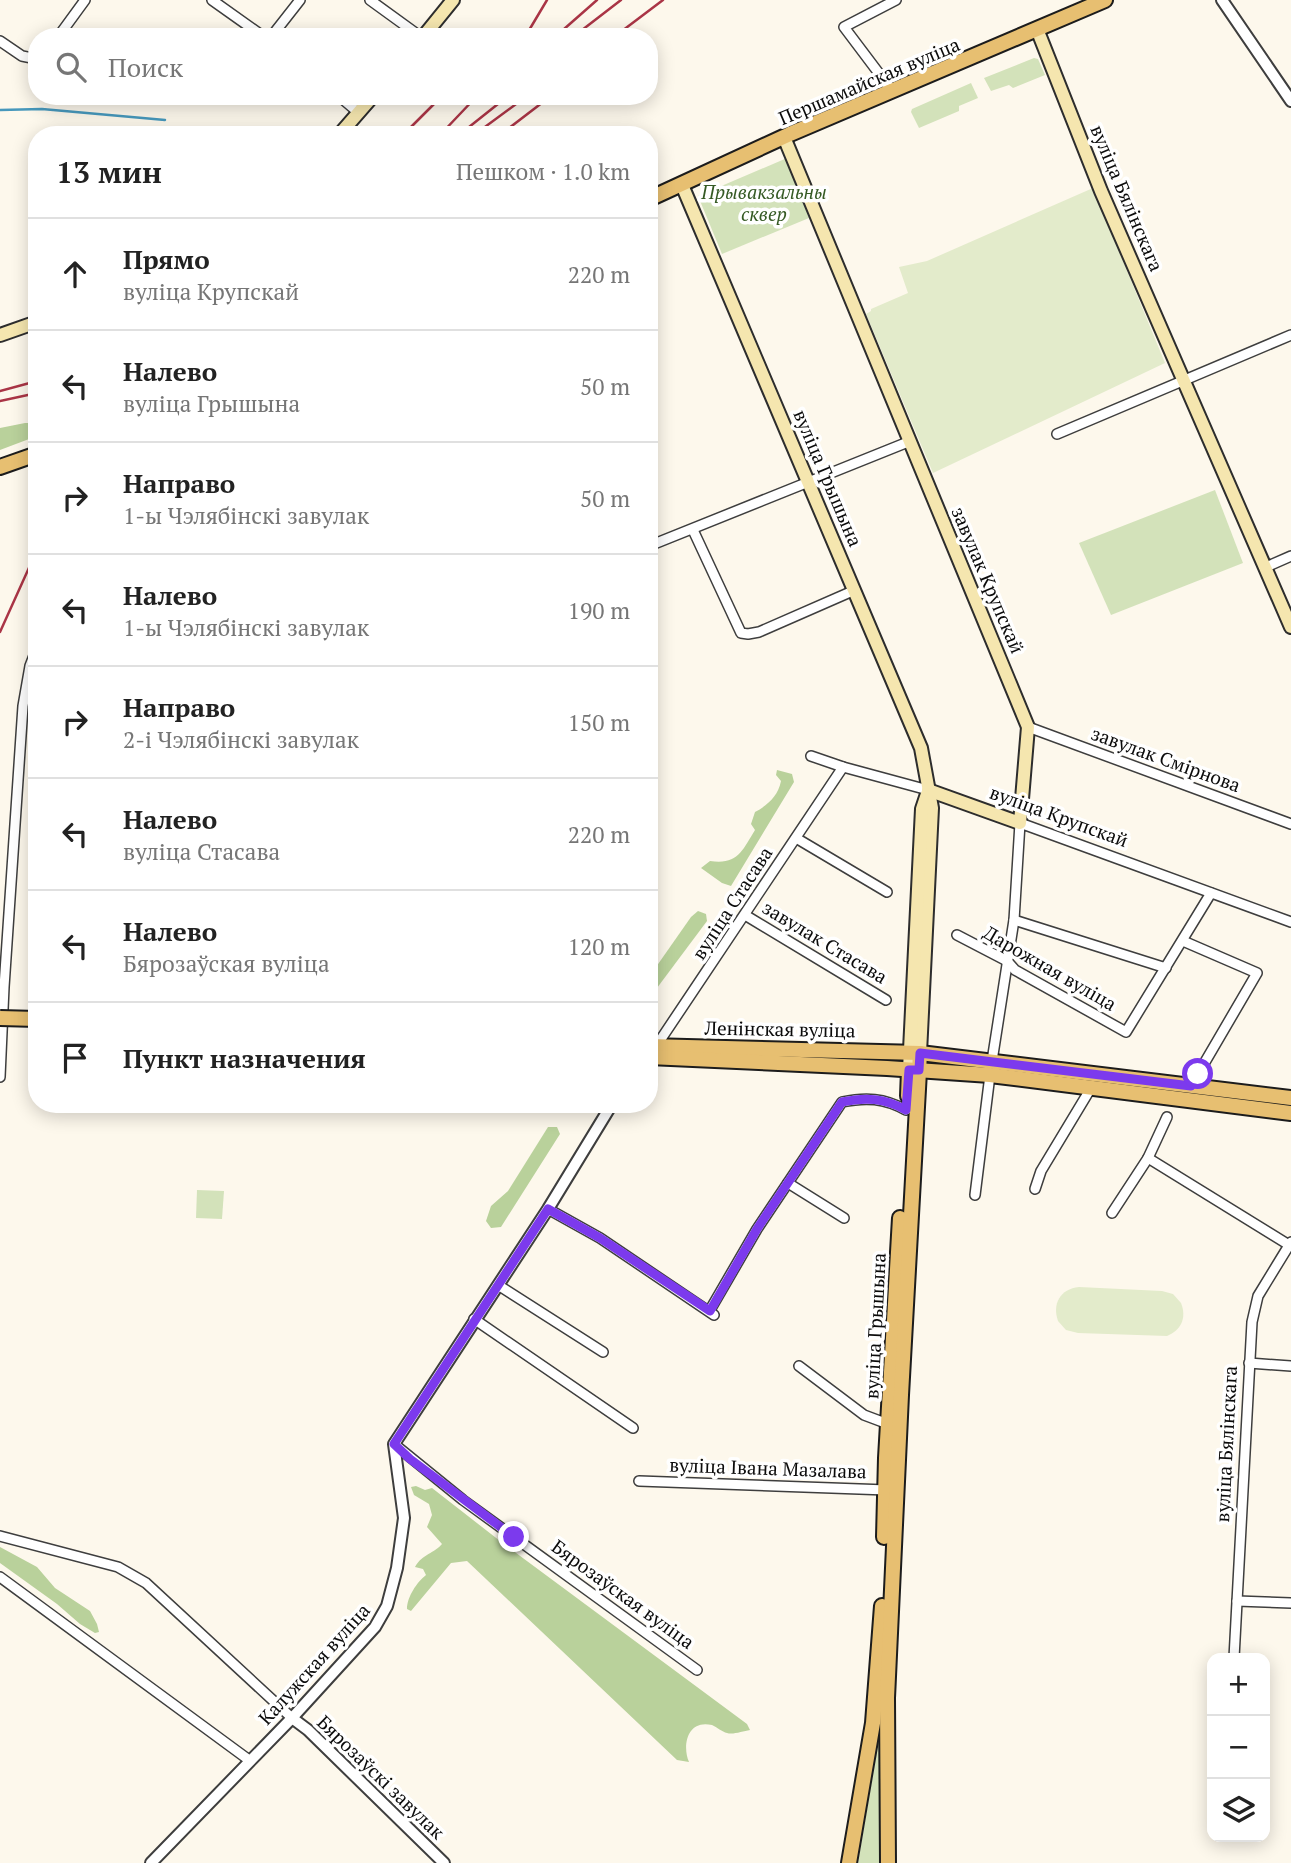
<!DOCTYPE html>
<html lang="ru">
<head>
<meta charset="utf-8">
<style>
  body { margin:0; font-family:"PT Serif",serif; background:#f2f2f2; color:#222 }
  .controls { position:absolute; right:21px; bottom:21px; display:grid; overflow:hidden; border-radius:14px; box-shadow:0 4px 18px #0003 }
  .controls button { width:63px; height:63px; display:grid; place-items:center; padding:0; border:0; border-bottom:2px solid #e0e0e0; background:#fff; color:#222; font:35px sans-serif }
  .stop { position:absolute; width:21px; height:21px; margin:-16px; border:5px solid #7c3aed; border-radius:50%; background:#fff }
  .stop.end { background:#7c3aed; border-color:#fff; box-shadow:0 2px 7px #0008 }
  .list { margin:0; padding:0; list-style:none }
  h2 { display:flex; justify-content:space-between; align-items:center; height:91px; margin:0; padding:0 28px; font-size:30px }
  h2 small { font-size:23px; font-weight:400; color:#767676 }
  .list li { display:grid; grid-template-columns:46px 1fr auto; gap:21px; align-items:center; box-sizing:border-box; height:112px; padding:0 28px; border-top:2px solid #e0e0e0 }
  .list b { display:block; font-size:26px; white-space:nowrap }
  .list p { margin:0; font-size:23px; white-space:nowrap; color:#767676 }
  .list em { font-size:23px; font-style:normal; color:#767676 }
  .icon { flex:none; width:38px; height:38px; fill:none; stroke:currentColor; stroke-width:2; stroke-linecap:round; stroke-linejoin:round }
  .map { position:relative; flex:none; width:1291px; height:1863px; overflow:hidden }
  .search { position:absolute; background:#fff; box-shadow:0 4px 18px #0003; left:28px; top:28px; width:630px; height:77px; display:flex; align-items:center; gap:18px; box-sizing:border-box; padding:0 24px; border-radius:28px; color:#767676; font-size:26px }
  .panel { position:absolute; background:#fff; box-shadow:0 4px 18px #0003; left:28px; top:126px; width:630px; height:987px; border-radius:28px }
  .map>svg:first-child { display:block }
  .green { fill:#d3e2ba }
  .forest { fill:#b9d19b }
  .pitch { fill:#e3ebcb }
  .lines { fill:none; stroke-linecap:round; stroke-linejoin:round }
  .stream { stroke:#4798bc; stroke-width:2.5 }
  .minor-casing { stroke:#3e3e3e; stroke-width:12 }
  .tertiary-casing { stroke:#3e3e3e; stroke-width:14 }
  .secondary-casing { stroke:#2d2d2d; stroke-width:16 }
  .primary-casing { stroke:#1c1c1c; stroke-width:18 }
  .minor { stroke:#fff; stroke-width:9 }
  .tertiary { stroke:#fff; stroke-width:10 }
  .secondary { stroke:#f5e6af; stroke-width:12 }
  .primary { stroke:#e7bf71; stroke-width:14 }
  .rail { stroke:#aa3546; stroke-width:2.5 }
  .primary-bridge-casing { stroke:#1c1c1c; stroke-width:18; stroke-linecap:butt }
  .primary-bridge { stroke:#e7bf71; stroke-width:14 }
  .route { stroke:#7c3aed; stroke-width:9 }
  .labels { text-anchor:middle; stroke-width:7; stroke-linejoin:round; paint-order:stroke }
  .street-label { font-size:19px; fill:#0b0b0b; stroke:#fff }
  .park-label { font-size:19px; font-style:italic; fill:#355a24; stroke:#fff }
</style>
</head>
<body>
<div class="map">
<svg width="1291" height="1863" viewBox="0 0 1291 1863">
  <rect width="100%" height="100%" fill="#fdf8ec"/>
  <!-- green -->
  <g class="green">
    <path d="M1034,58L1038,59L1045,75L1013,88L1009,85L991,91L984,78Z"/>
    <path d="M971,83L978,98L959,106V111L919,128L911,112L912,109Z"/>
    <path d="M787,158L809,218L722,254L698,196Z"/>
    <path d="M1215,490L1243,563L1111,615L1079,543Z"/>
    <path d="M197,1190L224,1191L222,1219L196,1218Z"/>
    <path d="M880,1732L881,1863H858Z"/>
  </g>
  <!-- forest -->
  <g class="forest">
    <path d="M25,423H37V436L0,450V428Z"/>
    <path d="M777,770L792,774L794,782L731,886L722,883L701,868L710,861C738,865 742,851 755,830L751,824L755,812C768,805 778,796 781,781L776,775Z"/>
    <path d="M698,911L706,914L707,921L654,992L649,994V977L691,917Z"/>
    <path d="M548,1127H557L560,1134L501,1227L491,1228L486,1221L491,1206L508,1191Z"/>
    <path d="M416,1486L425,1490L432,1488L500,1541L747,1724L750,1730C743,1731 733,1735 727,1733C722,1732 717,1727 712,1725C687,1719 682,1746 689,1762L677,1760L467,1561L451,1563L411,1611L407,1609C407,1597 417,1582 426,1575L423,1569L415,1567C422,1554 435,1553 442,1544L427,1527L432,1515L429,1504L414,1495L411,1487Z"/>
    <path d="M0,1547L37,1567L55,1588L90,1611L97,1624L99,1632L95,1633L80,1624L57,1604L0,1563Z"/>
  </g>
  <!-- pitch -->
  <g class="pitch">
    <path d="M1093,188L1165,363L933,473L866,314L871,311V309L908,293L899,267L927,261Z"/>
    <path d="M1079,1287L1162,1291L1173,1294L1181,1303C1187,1318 1181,1330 1167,1336L1078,1333L1066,1330L1058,1321C1052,1304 1060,1289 1079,1287Z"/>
  </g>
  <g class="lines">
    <!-- stream -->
    <path class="stream" d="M0,110L42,109L165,120"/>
    <!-- minor casing -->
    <g class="minor-casing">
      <g id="minor">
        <path d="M212,0L264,37"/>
        <path d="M370,0L421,37"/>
        <path d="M58,37L85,0"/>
        <path d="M271,37L300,0"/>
        <path d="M0,41L22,56L37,59"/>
        <path d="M893,92L844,27L896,0"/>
        <path d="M339,96L359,113"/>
        <path d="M1057,434L1291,335"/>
        <path d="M693,530L741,633L748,634L759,632L855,590"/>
        <path d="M649,546L908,442"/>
        <path d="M1266,567L1291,556"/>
        <path d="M1028,727L1291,824"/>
        <path d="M811,756L843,767L928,790"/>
        <path d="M796,838L887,892"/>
        <path d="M745,915L886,1000"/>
        <path d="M1014,920L1166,968"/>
        <path d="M957,935L1007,961L1015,970L1126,1032L1211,893"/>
        <path d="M1183,941L1257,973L1191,1086"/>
        <path d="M655,1048L843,767"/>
        <path d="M992,1061L1014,920L1020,823L1291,922"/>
        <path d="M0,1077L4,987L23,706L30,666L37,648"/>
        <path d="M1148,1158L1289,1245"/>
        <path d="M788,1183L844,1218"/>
        <path d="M1035,1189L1041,1171L1091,1088"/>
        <path d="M975,1195L990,1075"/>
        <path d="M548,1209L600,1238L714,1315"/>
        <path d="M1112,1213L1148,1158L1167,1117"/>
        <path d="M498,1285L603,1352"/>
        <path d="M710,1310L757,1229L842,1102C866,1097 884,1098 906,1110"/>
        <path d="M474,1319L633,1428"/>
        <path d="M1249,1363L1291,1366"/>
        <path d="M799,1366L864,1415L888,1424"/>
        <path d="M394,1444L463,1500L697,1670"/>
        <path d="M639,1481L887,1490"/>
        <path d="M0,1536L118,1567L146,1583L292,1718"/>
        <path d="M0,1577L249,1760"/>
        <path d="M1237,1601L1291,1603"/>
        <path d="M1234,1658L1252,1322L1258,1296L1291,1242"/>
      </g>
    </g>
    <!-- tertiary casing -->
    <g class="tertiary-casing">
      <g id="tertiary">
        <path d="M1222,0L1291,101"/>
        <path d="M292,1718L308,1730L444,1863"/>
        <path d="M151,1863L292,1718L375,1627L387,1606L397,1568L404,1518L394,1444L548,1209L612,1104"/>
      </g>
    </g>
    <!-- secondary casing -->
    <g class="secondary-casing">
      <g id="secondary">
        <path d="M1037,29L1101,191L1291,627"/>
        <path d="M423,37L453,0"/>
        <path d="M339,135L373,96"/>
        <path d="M784,137L1028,727L1020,823L928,790"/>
        <path d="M682,185L921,748L932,808L920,1053"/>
        <path d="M0,335L37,322"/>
        <path d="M909,1070L922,809L927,794"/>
      </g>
    </g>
    <!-- primary casing -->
    <g class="primary-casing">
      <g id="primary">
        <path d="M649,199L790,134L1105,0"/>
        <path d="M0,467L37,454"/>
        <path d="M649,1046L920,1053L1291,1098"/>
        <path d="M649,1057L887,1068L990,1075L1291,1113"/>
        <path d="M908,1096L909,1070"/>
        <path d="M884,1537L886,1458L900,1218"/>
        <path d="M849,1863L873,1723L882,1606"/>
        <path d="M888,1863L887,1698L901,1395L920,1053"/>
      </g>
    </g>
    <!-- minor -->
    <use href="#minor" class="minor"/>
    <!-- tertiary -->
    <use href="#tertiary" class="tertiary"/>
    <!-- secondary -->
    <use href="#secondary" class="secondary"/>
    <!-- primary -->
    <use href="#primary" class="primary"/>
    <!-- rail -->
    <g class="rail">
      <path d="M525,37L547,0"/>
      <path d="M555,37L597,0"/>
      <path d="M573,37L621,0"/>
      <path d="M614,37L663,0"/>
      <path d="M403,135L442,96"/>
      <path d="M440,135L477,96"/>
      <path d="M459,135L508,96"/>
      <path d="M474,135L527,96"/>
      <path d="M500,135L547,99"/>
      <path d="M0,391L37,381"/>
      <path d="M0,401L37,393"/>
      <path d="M0,632L37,550"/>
    </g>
    <!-- primary-bridge casing -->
    <g class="primary-bridge-casing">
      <path id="primary-bridge" d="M0,1018L37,1019"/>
    </g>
    <!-- primary-bridge -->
    <use href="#primary-bridge" class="primary-bridge"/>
  </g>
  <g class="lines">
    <!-- route -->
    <path class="route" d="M514,1537L410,1459L394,1444L548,1209L600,1238L710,1311L757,1229L842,1102C866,1097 884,1098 906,1110L909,1070H919L920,1053L1191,1086L1198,1074"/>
  </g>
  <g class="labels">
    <!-- street labels -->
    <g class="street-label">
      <text transform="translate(869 81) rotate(-23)" y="7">Першамайская вуліца</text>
      <text transform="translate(1127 198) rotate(67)" y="7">вуліца Бялінскага</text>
      <text transform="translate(828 478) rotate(67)" y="7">вуліца Грышына</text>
      <text transform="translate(988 580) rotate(67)" y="7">завулак Крупскай</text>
      <text transform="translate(1166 759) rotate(20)" y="7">завулак Смірнова</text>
      <text transform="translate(1059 816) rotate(20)" y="7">вуліца Крупскай</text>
      <text transform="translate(732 903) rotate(-57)" y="7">вуліца Стасава</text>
      <text transform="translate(825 942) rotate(31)" y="7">завулак Стасава</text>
      <text transform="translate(1050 968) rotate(30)" y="7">Дарожная вуліца</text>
      <text transform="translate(780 1029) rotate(1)" y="7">Ленінская вуліца</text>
      <text transform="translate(875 1326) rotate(-87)" y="7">вуліца Грышына</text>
      <text transform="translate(1226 1444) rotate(-87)" y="7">вуліца Бялінскага</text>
      <text transform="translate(768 1468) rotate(2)" y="7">вуліца Iвана Мазалава</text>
      <text transform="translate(623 1594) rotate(36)" y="7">Бярозаўская вуліца</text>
      <text transform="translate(314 1664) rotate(-48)" y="7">Калужская вуліца</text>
      <text transform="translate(381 1777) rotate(44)" y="7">Бярозаўскі завулак</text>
    </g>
    <!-- park labels -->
    <g class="park-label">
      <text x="764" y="199">Прывакзальны<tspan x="764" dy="22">сквер</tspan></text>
    </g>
  </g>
</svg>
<div class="controls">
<button>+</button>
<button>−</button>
<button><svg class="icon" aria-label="layers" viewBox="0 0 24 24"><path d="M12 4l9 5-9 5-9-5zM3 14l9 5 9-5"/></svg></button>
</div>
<div class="stop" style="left:1198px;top:1074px"></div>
<div class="stop end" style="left:514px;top:1537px"></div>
<div class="search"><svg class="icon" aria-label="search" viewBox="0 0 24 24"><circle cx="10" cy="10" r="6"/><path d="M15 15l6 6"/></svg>Поиск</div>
<section class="panel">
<h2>13 мин<small>Пешком · 1.0 km</small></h2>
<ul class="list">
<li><svg class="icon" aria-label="ahead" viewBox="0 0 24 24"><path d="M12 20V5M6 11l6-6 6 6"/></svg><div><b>Прямо</b><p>вуліца Крупскай</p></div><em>220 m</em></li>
<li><svg class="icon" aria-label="left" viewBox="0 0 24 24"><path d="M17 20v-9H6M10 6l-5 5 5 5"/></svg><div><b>Налево</b><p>вуліца Грышына</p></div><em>50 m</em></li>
<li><svg class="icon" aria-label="right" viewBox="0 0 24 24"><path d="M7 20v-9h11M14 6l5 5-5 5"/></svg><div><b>Направо</b><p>1-ы Чэлябінскі завулак</p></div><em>50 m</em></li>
<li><svg class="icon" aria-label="left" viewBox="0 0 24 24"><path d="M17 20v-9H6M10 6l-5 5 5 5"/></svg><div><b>Налево</b><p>1-ы Чэлябінскі завулак</p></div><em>190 m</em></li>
<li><svg class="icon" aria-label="right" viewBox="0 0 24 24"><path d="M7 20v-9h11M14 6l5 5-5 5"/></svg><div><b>Направо</b><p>2-і Чэлябінскі завулак</p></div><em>150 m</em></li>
<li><svg class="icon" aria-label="left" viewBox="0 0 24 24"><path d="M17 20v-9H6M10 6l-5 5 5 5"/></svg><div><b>Налево</b><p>вуліца Стасава</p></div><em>220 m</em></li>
<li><svg class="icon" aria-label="left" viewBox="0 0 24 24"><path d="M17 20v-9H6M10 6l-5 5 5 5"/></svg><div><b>Налево</b><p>Бярозаўская вуліца</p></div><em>120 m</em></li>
<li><svg class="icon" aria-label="arrive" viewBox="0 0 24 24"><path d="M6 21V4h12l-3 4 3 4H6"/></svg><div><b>Пункт назначения</b></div></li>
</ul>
</section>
</div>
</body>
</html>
